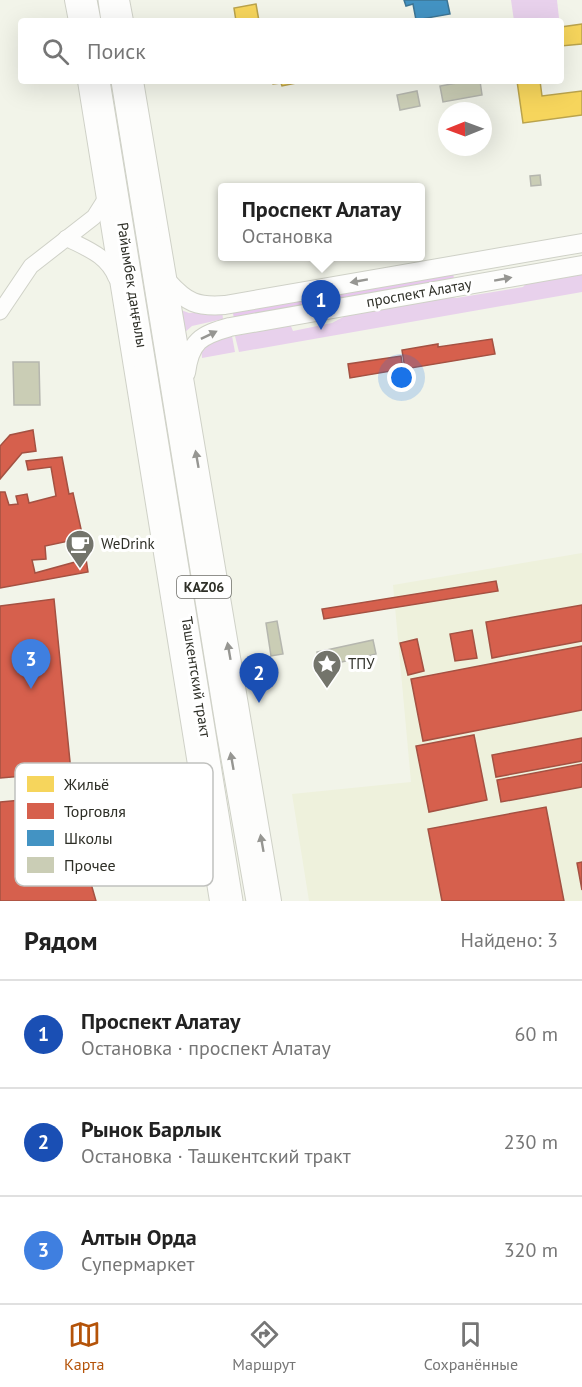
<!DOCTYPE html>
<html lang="ru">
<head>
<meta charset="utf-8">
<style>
  body { margin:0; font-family:"PT Sans",sans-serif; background:#f6f6f6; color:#222 }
  .compass { position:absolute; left:438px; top:102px; width:54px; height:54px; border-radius:50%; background:#fff; box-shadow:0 6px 24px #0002; rotate:269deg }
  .you { position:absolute; left:402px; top:378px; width:21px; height:21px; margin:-15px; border:4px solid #fff; border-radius:50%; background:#1a73e8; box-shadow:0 0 0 9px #1a73e833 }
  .badge { display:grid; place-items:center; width:39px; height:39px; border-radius:50%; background:#b45309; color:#fff; font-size:20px; font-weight:700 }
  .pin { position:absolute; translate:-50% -50px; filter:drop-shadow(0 2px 3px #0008) }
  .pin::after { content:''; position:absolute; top:32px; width:21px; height:18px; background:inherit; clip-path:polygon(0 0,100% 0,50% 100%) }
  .popup { position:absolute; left:218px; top:183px; width:207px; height:78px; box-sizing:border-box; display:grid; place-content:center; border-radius:6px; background:#fff; filter:drop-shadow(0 2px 4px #0005); font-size:20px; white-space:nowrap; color:#767676 }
  .popup b { font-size:22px; color:#222 }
  .popup::after { content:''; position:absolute; left:50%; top:100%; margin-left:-12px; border:12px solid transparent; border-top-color:#fff }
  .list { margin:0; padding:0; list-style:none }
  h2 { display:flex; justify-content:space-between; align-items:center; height:78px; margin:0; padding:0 24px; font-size:26px }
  h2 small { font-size:20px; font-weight:400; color:#767676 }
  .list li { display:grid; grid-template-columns:39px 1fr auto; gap:18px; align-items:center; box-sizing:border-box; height:108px; padding:0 24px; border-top:2px solid #e0e0e0 }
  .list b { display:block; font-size:22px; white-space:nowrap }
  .list p { margin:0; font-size:20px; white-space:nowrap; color:#767676 }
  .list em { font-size:20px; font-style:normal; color:#767676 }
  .icon { flex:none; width:33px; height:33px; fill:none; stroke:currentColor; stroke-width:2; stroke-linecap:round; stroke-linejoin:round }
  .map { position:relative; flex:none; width:582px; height:901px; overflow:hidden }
  .search { position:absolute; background:#fff; box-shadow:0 6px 24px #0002; left:18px; right:18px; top:18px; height:66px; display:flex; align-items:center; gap:15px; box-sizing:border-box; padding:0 21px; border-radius:6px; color:#767676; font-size:22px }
  .sheet { height:402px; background:#fff }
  nav { display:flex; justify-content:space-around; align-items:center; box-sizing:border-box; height:84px; border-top:2px solid #e0e0e0; background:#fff; font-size:16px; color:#767676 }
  nav a { display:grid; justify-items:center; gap:3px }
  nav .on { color:#b45309 }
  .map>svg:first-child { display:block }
  .built { fill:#eef1dc }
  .green { fill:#e8d1ec }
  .forest { fill:#e8c7ee }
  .homes { fill:#f6d55c; stroke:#baa34c; stroke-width:1.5 }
  .shops { fill:#d6604d; stroke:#a45142; stroke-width:1.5 }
  .schools { fill:#4393c3; stroke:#3d7594; stroke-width:1.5 }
  .building { fill:#cacdb5; stroke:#b5b6ae; stroke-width:1.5 }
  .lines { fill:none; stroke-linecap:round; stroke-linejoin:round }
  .minor-casing { stroke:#cfd1c7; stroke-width:17 }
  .major-casing { stroke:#cfd1c7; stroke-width:20 }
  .highway-casing { stroke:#cfd1c7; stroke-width:23 }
  .minor { stroke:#fdfdfc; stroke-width:15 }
  .major { stroke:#fdfdfc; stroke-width:18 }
  .highway { stroke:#fdfdfc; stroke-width:21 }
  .oneway { fill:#969692 }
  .labels { text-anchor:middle; stroke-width:6; stroke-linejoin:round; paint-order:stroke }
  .shield { fill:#fff; stroke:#6d6d68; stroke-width:1.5 }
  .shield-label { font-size:14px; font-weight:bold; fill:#2e2f27 }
  .street-label { font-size:15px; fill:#2e2f27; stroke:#fff }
  .poi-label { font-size:15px; fill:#2e2f27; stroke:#fff; text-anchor:start }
  .key { fill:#fff; stroke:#c0c1be; stroke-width:1.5 }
  .key-label { font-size:16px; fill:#2e2f27 }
</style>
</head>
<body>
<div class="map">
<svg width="582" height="901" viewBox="0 0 582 901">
  <rect width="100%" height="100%" fill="#f2f4e9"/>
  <!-- built -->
  <path class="built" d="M582,553V901H309L292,794L411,782L393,585Z"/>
  <!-- green -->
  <g class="green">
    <path d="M511,0H557L559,18L536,21H514Z"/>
    <path d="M582,270V292L239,352L235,336L290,324L293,331L332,323L347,315L448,295L456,298L523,287L530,279Z"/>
    <path d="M181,310L189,313L222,310L223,319L192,326L185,332Z"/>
    <path d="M232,336L235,352L202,358L201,345L211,340Z"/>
  </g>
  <!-- forest -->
  <path class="forest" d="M453,271L454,280L234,318L232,309Z"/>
  <!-- homes -->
  <g class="homes">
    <path d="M256,4L259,21H236L234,8Z"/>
    <path d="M582,24V44L561,46V27Z"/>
    <path d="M272,81H306L282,86L281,83L273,84Z"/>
    <path d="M517,81H540L542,96L582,91V115L523,123Z"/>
  </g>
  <!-- shops -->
  <g class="shops">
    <path d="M492,339L495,354L405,369L402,350L438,344V347Z"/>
    <path d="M401,356L403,369L350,378L348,364Z"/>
    <path d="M33,430L36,451L22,453L0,479V446L10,435Z"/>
    <path d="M62,457L69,494L73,493L83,538L45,546L46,559L32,560L35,573L86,559L88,572L0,588V492H5L9,505L18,504L16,496L27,494L29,503L56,496L51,467L28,470L26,461Z"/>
    <path d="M496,581L498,591L324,619L322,609Z"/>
    <path d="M54,599L71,772L0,778V606Z"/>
    <path d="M582,605V641L492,658L486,622Z"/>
    <path d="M472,630L477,658L455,661L450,634Z"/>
    <path d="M417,639L424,671L408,675L400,643Z"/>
    <path d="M582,646V710L423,741L411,679Z"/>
    <path d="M474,735L487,800L429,812L416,746Z"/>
    <path d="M582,738V761L496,777L492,755Z"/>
    <path d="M582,764V787L501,802L497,780Z"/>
    <path d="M66,796L96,901H0V802Z"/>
    <path d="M546,807L564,901H442L428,829Z"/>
    <path d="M582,862V890L577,863Z"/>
  </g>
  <!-- schools -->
  <path class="schools" d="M404,0H447L450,14L416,20L413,4L406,6Z"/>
  <!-- building -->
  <g class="building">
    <path d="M468,81H480L482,95L443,102L440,86Z"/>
    <path d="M417,91L420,106L400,110L397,95Z"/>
    <path d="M540,175L541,185L531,186L530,176Z"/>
    <path d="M13,362H39L40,405H14Z"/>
    <path d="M277,621L283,654L271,656L266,623Z"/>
    <path d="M373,640L376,654L320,667L317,652Z"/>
  </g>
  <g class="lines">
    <!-- minor casing -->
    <g class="minor-casing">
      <g id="minor">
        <path d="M66,238C87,249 107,255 116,278"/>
        <path d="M0,312L31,266L94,217L106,198"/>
      </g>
    </g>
    <!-- major casing -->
    <g class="major-casing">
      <g id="major">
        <path d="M74,0L78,21"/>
        <path d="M120,0L124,21"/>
        <path d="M87,81L219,901"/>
        <path d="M134,81L272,901"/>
        <path d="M168,282C187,303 197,307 225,305L582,243"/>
        <path d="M186,373C190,341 201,335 230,327L582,265"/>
      </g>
    </g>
    <!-- highway casing -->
    <g class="highway-casing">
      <g id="highway">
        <path d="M86,0L90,21"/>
        <path d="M109,0L112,21"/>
        <path d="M99,81L232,901"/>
        <path d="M122,81L227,730L257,901"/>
      </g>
    </g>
    <!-- minor -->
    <use href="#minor" class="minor"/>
    <!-- major -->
    <use href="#major" class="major"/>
    <!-- highway -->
    <use href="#highway" class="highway"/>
  </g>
  <!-- one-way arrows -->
  <defs><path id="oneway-solid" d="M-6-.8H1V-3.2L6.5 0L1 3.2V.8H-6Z" transform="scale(1.5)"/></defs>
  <g class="oneway">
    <use href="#oneway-solid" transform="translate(503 279) rotate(-10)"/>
    <use href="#oneway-solid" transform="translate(359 281) rotate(170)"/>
    <use href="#oneway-solid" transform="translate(209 335) rotate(-26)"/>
    <use href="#oneway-solid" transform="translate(197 459) rotate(-100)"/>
    <use href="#oneway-solid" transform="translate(229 651) rotate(-100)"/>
    <use href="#oneway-solid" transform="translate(232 761) rotate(-100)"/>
    <use href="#oneway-solid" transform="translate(262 843) rotate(-100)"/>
  </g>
  <!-- icons -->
  <defs>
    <g id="cafe-pin" transform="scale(1.5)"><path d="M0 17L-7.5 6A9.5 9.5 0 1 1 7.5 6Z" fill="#73746b" stroke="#fff"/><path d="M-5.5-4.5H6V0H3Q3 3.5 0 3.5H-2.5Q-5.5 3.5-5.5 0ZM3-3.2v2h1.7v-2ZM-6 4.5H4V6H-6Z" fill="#fff"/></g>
    <g id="sight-pin" transform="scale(1.5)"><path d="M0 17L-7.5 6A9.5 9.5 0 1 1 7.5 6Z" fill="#73746b" stroke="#fff"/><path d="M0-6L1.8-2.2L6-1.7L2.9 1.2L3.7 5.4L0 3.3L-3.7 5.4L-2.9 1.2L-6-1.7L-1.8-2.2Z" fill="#fff"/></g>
  </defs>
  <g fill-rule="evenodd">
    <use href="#cafe-pin" x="80" y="544"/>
    <use href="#sight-pin" x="327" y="664"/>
  </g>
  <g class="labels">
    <!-- shield labels -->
    <rect class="shield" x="177" y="576" width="54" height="22" rx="4.5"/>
    <g class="shield-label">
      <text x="204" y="592">KАZ06</text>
    </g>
    <!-- street labels -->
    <g class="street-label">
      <text transform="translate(132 285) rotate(81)" y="5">Райымбек даңғылы</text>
      <text transform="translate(419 293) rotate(-10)" y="5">проспект Алатау</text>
      <text transform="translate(196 677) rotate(81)" y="5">Ташкентский тракт</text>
    </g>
    <!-- poi labels -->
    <g class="poi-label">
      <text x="101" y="549">WeDrink</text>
      <text x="348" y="669">ТПУ</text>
    </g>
  </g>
  <!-- legend -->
  <rect x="15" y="763" width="198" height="123" rx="9" class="key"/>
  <rect x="27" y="776" width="27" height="16" fill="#f6d55c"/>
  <rect x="27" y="803" width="27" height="16" fill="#d6604d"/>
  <rect x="27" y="830" width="27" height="16" fill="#4393c3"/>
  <rect x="27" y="857" width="27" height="16" fill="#cacdb5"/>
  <g class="key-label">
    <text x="64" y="790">Жильё</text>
    <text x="64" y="817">Торговля</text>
    <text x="64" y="844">Школы</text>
    <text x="64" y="871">Прочее</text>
  </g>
</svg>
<svg class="compass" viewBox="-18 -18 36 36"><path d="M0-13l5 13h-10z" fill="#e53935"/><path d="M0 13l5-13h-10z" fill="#767676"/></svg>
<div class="you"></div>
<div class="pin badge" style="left:321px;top:330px;background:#1a4fb4">1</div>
<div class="popup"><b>Проспект Алатау</b>Остановка</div>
<div class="pin badge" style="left:259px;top:703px;background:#1a4fb4">2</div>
<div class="pin badge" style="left:31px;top:689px;background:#3f7fe0">3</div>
<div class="search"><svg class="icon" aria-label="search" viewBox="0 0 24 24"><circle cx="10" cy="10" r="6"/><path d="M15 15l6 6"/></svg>Поиск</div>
</div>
<section class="sheet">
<h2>Рядом<small>Найдено: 3</small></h2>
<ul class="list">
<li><span class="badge" style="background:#1a4fb4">1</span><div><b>Проспект Алатау</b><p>Остановка · проспект Алатау</p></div><em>60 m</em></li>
<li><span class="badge" style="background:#1a4fb4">2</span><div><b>Рынок Барлык</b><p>Остановка · Ташкентский тракт</p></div><em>230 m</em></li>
<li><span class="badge" style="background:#3f7fe0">3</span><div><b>Алтын Орда</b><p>Супермаркет</p></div><em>320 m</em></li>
</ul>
</section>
<nav>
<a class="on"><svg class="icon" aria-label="map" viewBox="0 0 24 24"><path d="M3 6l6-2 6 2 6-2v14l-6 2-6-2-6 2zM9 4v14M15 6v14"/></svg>Карта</a>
<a><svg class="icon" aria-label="directions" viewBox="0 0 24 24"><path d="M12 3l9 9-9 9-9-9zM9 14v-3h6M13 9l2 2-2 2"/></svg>Маршрут</a>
<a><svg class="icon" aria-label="saved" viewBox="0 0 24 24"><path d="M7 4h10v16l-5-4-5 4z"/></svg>Сохранённые</a>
</nav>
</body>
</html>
